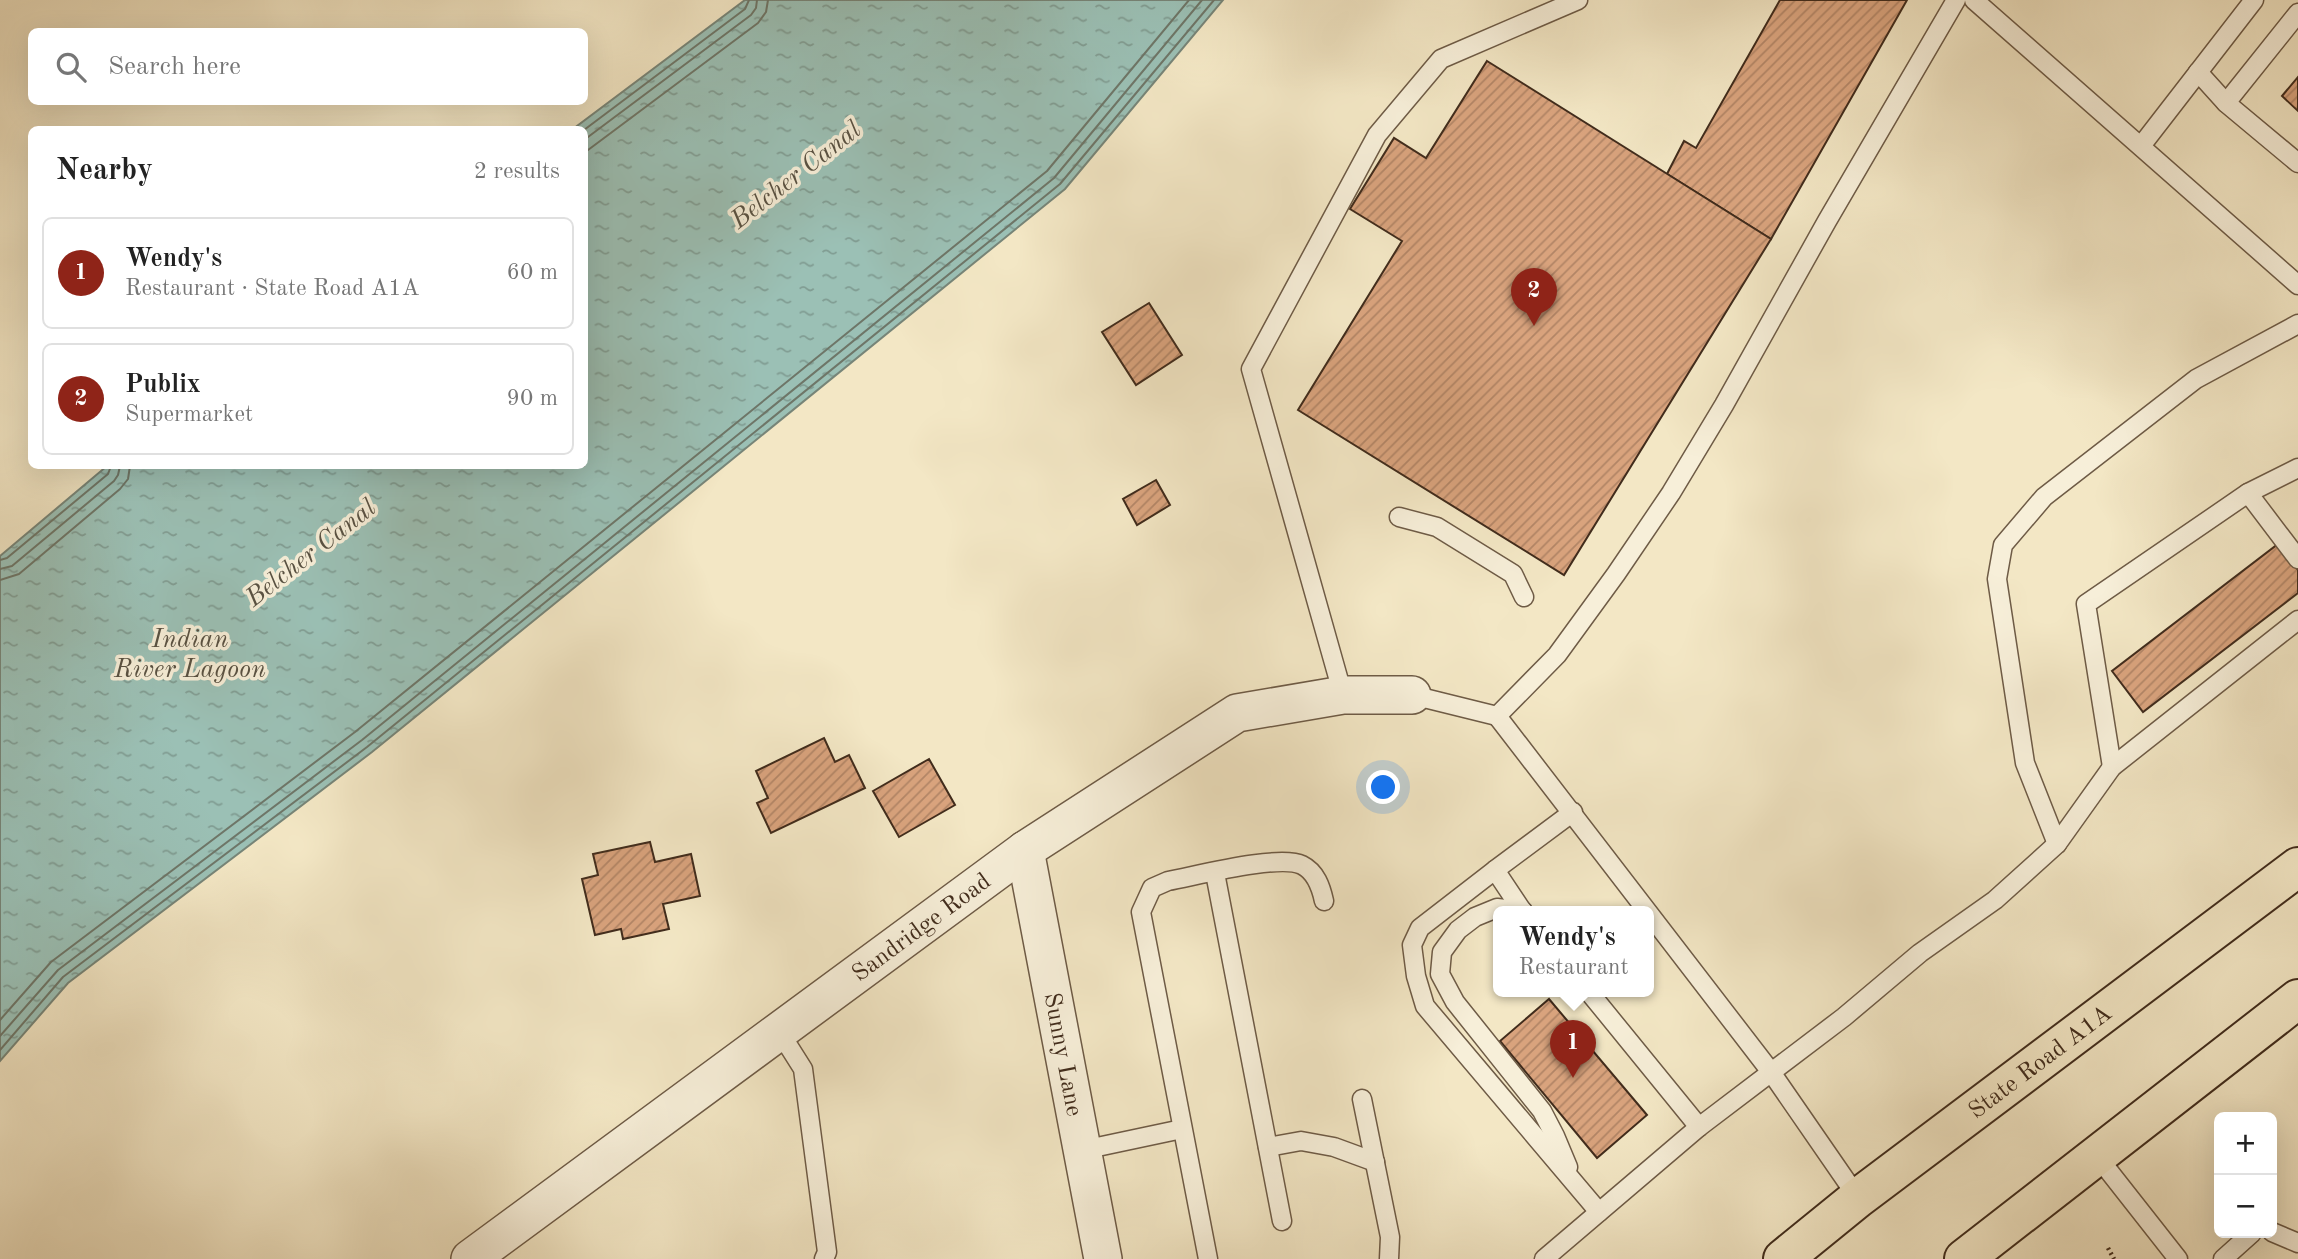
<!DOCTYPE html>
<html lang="en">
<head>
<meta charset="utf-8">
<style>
  body { margin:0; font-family:"Old Standard TT",serif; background:#f6f6f6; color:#222 }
  .controls { position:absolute; right:21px; bottom:21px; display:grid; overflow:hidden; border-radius:10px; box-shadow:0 7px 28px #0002 }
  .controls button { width:63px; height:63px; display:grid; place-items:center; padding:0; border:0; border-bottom:2px solid #e0e0e0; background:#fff; color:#222; font:35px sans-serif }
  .you { position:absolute; left:1384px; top:788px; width:24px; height:24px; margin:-18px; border:5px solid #fff; border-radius:50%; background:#1a73e8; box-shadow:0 0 0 10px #1a73e833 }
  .badge { display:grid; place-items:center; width:46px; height:46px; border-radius:50%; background:#8f2418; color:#fff; font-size:23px; font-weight:700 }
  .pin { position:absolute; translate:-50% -58px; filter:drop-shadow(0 2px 4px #0008) }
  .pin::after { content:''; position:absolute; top:37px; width:24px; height:21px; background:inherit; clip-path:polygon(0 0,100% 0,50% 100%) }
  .popup { position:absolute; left:1493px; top:906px; width:161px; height:91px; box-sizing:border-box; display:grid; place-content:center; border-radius:10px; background:#fff; filter:drop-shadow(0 2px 5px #0005); font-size:23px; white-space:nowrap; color:#767676 }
  .popup b { font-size:26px; color:#222 }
  .popup::after { content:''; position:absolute; left:50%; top:100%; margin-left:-14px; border:14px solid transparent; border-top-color:#fff }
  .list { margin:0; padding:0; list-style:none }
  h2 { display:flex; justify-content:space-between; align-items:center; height:91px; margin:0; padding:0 28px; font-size:30px }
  h2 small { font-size:23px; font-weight:400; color:#767676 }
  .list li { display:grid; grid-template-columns:46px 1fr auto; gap:21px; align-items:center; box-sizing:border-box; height:112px; margin:0 14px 14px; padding:0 14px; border:2px solid #e0e0e0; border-radius:10px }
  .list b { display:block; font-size:26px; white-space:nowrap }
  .list p { margin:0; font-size:23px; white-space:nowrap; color:#767676 }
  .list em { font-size:23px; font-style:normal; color:#767676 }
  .icon { flex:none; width:38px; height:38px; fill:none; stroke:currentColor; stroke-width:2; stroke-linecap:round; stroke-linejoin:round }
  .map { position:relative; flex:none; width:2298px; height:1259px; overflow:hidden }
  .search { position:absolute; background:#fff; box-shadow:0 7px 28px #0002; left:28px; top:28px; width:560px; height:77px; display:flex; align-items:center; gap:18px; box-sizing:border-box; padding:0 24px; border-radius:10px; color:#767676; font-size:26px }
  .panel { position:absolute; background:#fff; box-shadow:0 7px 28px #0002; left:28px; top:126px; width:560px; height:343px; border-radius:10px }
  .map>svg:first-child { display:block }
  .water { fill:url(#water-ripples); stroke:#778578; stroke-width:2 }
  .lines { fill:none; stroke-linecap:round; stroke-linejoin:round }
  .shore { stroke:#6e7668; stroke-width:2 }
  .building { fill:url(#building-hatch); stroke:#412c1c; stroke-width:2 }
  .service-casing { stroke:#6e5b46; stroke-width:21 }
  .minor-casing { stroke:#6e5b46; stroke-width:40 }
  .primary-casing { stroke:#412c1c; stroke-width:42 }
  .path { stroke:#412c1c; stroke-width:4.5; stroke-dasharray:2 3.5; stroke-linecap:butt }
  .service { stroke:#f7efd9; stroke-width:18 }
  .minor { stroke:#f7efd9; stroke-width:37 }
  .primary { stroke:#f3e7c5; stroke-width:38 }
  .labels { text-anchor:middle; stroke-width:7; stroke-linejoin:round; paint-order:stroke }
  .street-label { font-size:24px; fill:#412c1c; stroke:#f7efd9 }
  .water-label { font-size:26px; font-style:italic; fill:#585142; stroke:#f7efd9 }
</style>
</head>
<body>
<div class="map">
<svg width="2298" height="1259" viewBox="0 0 2298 1259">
  <defs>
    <pattern id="water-ripples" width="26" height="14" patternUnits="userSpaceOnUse" patternTransform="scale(1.75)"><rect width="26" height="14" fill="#9bc0b5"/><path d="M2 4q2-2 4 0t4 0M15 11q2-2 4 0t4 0" fill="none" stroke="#809c92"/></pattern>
    <pattern id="building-hatch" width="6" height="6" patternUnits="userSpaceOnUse" patternTransform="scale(1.75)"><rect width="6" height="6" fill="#d9a37d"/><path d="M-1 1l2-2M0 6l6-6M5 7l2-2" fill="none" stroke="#b28566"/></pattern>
  </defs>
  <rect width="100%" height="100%" fill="#f3e7c5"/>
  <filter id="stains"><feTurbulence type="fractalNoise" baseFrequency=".00286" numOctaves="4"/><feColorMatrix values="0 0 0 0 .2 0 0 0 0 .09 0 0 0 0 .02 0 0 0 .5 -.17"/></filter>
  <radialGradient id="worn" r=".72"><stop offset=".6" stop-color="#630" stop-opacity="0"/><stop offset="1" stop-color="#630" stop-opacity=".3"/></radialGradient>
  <!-- water -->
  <path class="water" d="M745,0H1223L1065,189L372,752L68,983L0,1061V556L107,466H584V130L573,129Z"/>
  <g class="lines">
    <!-- shore -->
    <g class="shore">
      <path d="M584,130L745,9L749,0"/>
      <path d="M584,140L751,15L756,8L757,0"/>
      <path d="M584,153L758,23L766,12L768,0"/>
      <path d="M0,560L7,558L108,474L111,466"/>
      <path d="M0,569L12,566L114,481L118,475L120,466"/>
      <path d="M0,580L19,574L120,489L128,479L130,466"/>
      <path d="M0,1020L51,962L355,732L1047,171L1189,0"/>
      <path d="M0,1036L58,970L362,740L1054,178L1202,0"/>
      <path d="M0,1050L63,977L367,747L1060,184L1214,0"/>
    </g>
  </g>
  <!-- building -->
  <g class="building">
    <path d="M1780,0H1907L1771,239L1667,174L1684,141L1696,148Z"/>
    <path d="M1487,61L1771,239L1564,575L1298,410L1402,241L1350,209L1394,138L1426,158Z"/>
    <path d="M2298,77V111L2282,96Z"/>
    <path d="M1149,303L1182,355L1136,385L1102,332Z"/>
    <path d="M1156,480L1170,505L1137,525L1123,499Z"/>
    <path d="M2278,544L2298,570V593L2143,712L2112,671Z"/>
    <path d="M824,738L835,762L849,755L865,788L771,833L757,803L768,798L756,771Z"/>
    <path d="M929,759L955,805L899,837L873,791Z"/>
    <path d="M650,842L655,862L691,854L700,896L663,904L669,929L623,939L621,929L595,935L582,879L598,875L593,854Z"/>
    <path d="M1549,999L1647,1115L1597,1158L1500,1041Z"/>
  </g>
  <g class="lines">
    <!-- service casing -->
    <g class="service-casing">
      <g id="service">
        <path d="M1974,0L2298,285"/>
        <path d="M2298,13L2226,103L2298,163"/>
        <path d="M2198,72L2226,103"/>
        <path d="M2141,146L2254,0"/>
        <path d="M2298,468L2248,493L2298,559"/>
        <path d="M1399,517L1437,527L1513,574L1524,597"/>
        <path d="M1343,695L1251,369L1377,135L1441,59L1578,0"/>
        <path d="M1412,695L1497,716L1557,655L1616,574L1671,493L1724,405L1827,221L1956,0"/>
        <path d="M1497,716L1771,1072L1858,1198"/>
        <path d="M2112,767L2086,604L2248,493"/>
        <path d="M2057,844L2025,763L1997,579L2003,545L2044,497L2196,379L2298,324"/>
        <path d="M1495,870L1573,812"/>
        <path d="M1215,873L1282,1221"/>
        <path d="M1523,911L1497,908L1475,917L1458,930L1442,952L1440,974L1455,1002L1542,1111L1555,1136L1568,1167"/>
        <path d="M1523,912L1495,870L1420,928L1412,945L1416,976L1425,1006L1599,1212"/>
        <path d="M1589,992L1699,1127"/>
        <path d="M779,1031L803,1069L827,1252L824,1259"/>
        <path d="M1362,1099L1390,1237L1389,1259"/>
        <path d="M1268,1147L1301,1141L1334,1147L1375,1162"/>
        <path d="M1083,1150L1182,1129"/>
        <path d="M2097,1156L2178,1259"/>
        <path d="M2272,1232L2298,1243"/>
        <path d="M1208,1259L1141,912L1152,888L1168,881C1196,876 1279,854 1302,865C1316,872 1321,887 1324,901"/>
        <path d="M1544,1259L1699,1127L1844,1017L1920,953L1995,900L2057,844L2112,767L2298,620"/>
        <path d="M2223,1259L2252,1233"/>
      </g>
    </g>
    <!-- minor casing -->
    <g class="minor-casing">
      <g id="minor">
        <path id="s1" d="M1025,850L1103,1259"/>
        <path id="s2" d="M470,1259L1025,850L1237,713L1343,695H1412"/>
      </g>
    </g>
    <!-- primary casing -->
    <g class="primary-casing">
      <g id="primary">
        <path id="s3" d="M1783,1259L1858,1198L2298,867"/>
        <path d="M1964,1259L2298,999"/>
      </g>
    </g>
    <!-- path -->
    <path class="path" d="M2108,1248L2114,1259"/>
    <!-- service -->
    <use href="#service" class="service"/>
    <!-- minor -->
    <use href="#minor" class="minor"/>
    <!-- primary -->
    <use href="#primary" class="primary"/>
  </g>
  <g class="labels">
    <!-- street labels -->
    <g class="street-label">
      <text dy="8" stroke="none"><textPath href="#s2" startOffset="560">Sandridge Road</textPath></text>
      <text dy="8" stroke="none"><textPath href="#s1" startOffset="208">Sunny Lane</textPath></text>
      <text dy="8" stroke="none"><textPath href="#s3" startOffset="324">State Road A1A</textPath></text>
    </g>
    <!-- water labels -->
    <g class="water-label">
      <text transform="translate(795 174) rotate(-38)" y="9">Belcher Canal</text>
      <text transform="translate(310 552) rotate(-38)" y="9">Belcher Canal</text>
      <text x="190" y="647">Indian<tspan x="190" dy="30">River Lagoon</tspan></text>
    </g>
  </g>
  <rect width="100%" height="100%" filter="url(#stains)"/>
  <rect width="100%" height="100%" fill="url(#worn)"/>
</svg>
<div class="controls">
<button>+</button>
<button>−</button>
</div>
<div class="you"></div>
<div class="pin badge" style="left:1573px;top:1078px">1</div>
<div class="popup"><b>Wendy's</b>Restaurant</div>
<div class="pin badge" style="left:1534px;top:326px">2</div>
<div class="search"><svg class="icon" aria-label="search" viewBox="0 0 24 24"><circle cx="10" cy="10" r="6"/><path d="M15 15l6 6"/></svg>Search here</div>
<section class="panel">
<h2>Nearby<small>2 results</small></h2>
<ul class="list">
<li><span class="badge">1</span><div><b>Wendy's</b><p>Restaurant · State Road A1A</p></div><em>60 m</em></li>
<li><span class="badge">2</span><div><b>Publix</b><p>Supermarket</p></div><em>90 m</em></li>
</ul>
</section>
</div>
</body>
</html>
